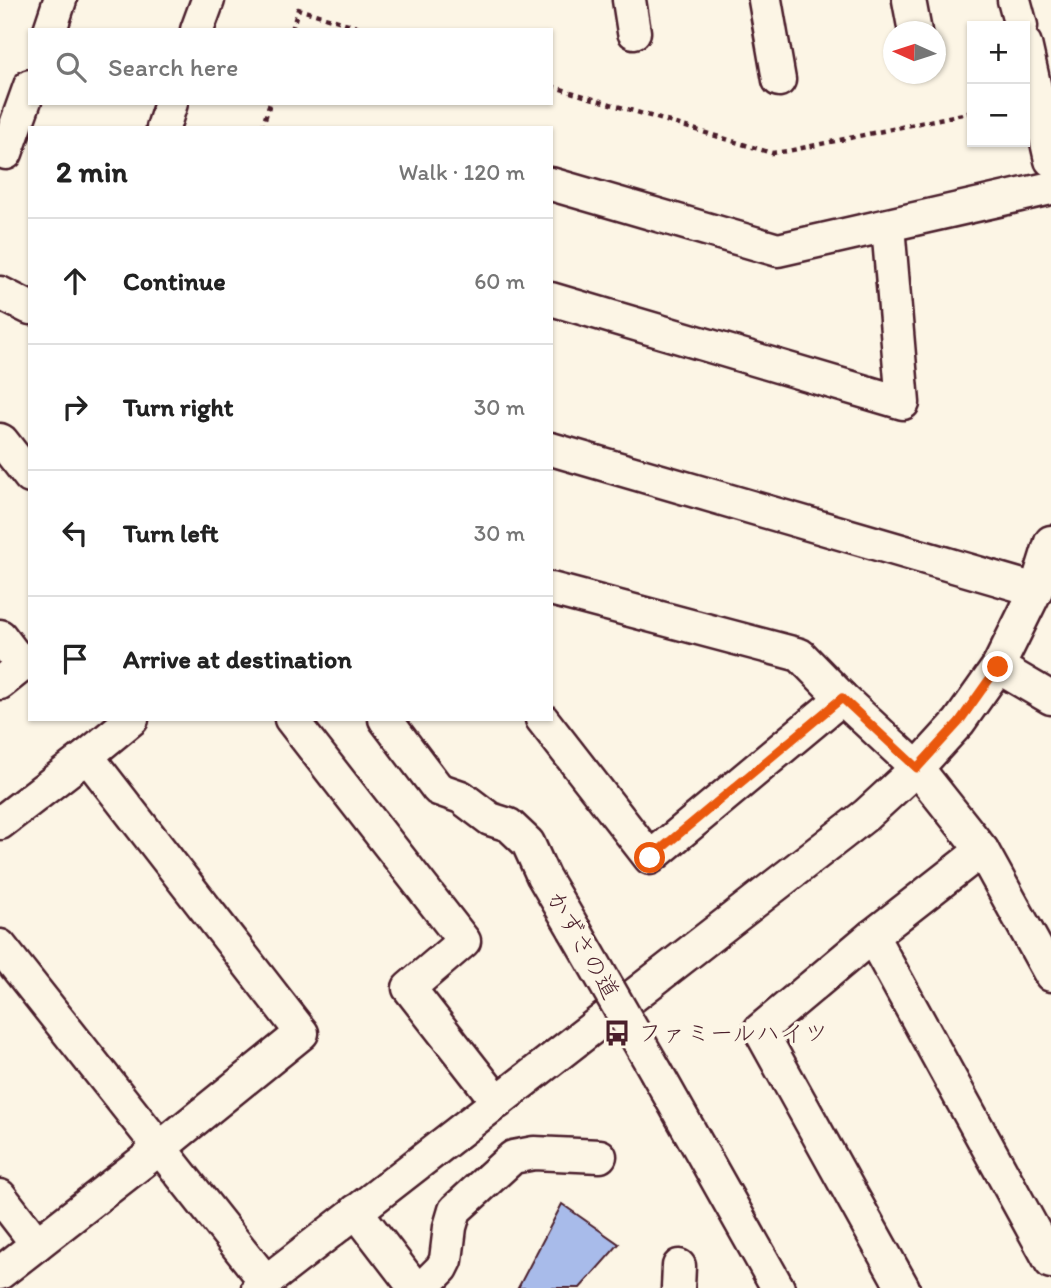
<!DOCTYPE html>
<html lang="en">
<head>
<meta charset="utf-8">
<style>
  body { margin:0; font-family:Itim,"Klee One",sans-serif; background:#f2f2f2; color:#222 }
  .controls { position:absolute; right:21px; top:21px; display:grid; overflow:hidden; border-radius:0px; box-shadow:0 2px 5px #0004 }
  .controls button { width:63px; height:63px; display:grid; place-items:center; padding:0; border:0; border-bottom:2px solid #e0e0e0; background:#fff; color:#222; font:35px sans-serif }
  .compass { position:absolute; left:883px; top:21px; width:63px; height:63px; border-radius:50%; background:#fff; box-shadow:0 2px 5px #0004; rotate:273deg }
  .stop { position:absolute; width:21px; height:21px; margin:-16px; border:5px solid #ea580c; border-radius:50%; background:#fff }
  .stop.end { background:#ea580c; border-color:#fff; box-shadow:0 2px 7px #0008 }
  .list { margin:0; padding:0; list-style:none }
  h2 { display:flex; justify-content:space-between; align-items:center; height:91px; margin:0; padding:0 28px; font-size:30px }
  h2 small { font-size:23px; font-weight:400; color:#767676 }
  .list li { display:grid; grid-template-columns:46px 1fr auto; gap:21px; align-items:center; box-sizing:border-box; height:126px; padding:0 28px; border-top:2px solid #e0e0e0 }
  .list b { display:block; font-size:26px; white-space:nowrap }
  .list em { font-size:23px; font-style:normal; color:#767676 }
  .icon { flex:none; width:38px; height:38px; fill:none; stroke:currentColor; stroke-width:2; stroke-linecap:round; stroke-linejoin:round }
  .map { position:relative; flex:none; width:1051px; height:1288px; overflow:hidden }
  .search { position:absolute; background:#fff; box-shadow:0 2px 5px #0004; left:28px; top:28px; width:525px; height:77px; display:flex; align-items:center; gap:18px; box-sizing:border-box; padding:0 24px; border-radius:0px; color:#767676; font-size:26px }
  .panel { position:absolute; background:#fff; box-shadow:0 2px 5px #0004; left:28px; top:126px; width:525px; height:595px; border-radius:0px }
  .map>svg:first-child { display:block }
  .building { fill:#a8bbea; stroke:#4a1f2b; stroke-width:2 }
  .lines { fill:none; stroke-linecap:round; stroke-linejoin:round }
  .minor-casing { stroke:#4a1f2b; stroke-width:37 }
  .path { stroke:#4a1f2b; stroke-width:4.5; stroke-dasharray:5 5; stroke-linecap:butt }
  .minor { stroke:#fcf5e5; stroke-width:32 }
  .minor-bridge-casing { stroke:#4a1f2b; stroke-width:37; stroke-linecap:butt }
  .minor-bridge { stroke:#fcf5e5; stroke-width:32 }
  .route { stroke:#ea580c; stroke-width:9 }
  .labels { text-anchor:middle; stroke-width:7; stroke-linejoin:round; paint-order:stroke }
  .street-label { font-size:24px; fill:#4a1f2b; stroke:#fcf5e5 }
  .poi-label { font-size:24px; fill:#4a1f2b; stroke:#fcf5e5; text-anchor:start }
</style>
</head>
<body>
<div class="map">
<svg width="1051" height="1288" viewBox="0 0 1051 1288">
  <rect width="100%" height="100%" fill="#fcf5e5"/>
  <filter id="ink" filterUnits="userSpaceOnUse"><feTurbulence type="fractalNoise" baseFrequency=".0143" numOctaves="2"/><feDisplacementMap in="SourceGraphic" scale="14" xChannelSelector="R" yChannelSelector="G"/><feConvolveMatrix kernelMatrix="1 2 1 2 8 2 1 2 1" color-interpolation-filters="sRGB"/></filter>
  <g filter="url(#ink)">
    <!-- building -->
    <path class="building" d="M562,1204L619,1244L580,1288H518Z"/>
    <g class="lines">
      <!-- minor casing -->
      <g class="minor-casing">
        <g id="minor">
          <path d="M629,0L634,32"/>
          <path d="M765,0L779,80"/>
          <path d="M909,0L915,32"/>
          <path d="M1014,0L1021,26"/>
          <path d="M50,30L60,0"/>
          <path d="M197,30L208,0"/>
          <path d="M1025,44L1051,160"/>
          <path d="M163,128L171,103"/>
          <path d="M6,153L30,86"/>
          <path d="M551,184L778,250L1051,188"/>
          <path d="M0,293L30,308"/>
          <path d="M551,299L903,403L888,226"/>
          <path d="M0,440L2,441L30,477"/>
          <path d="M551,449L1036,590"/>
          <path d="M551,589L800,655L842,698L917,768L982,850L1051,975"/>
          <path d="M0,636L22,665"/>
          <path d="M998,667L1051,698"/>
          <path d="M0,683L30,659"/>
          <path d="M291,719L464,941L409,988L498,1102"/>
          <path d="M385,719L438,789L461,797L490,819L509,825L528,843L543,876L574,929"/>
          <path d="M542,719L650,858L842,698"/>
          <path d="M87,756L132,719"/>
          <path d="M0,823L87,756L302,1033L160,1148L0,1273"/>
          <path d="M982,850L872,936L1051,1262"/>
          <path d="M872,936L760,1030L903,1288"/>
          <path d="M0,946L266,1282"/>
          <path d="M657,1073L778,1288"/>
          <path d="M0,1196L37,1244"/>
          <path d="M356,1211L415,1288"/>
          <path d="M258,1288L866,815L917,768L959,722L998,667L1036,590L1051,542"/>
          <path d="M422,1288L442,1268L446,1260L450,1227L455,1210L513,1157L534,1153L600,1156"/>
          <path d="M678,1288L679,1266"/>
        </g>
      </g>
      <!-- path -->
      <g class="path">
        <path d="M292,30L298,9L368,30"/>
        <path d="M551,86L772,153L788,151L972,112"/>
        <path d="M262,128L270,103"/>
      </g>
      <!-- minor -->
      <use href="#minor" class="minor"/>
      <!-- minor-bridge casing -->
      <g class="minor-bridge-casing">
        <path id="minor-bridge" d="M574,929L657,1073"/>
      </g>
      <!-- minor-bridge -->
      <use href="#minor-bridge" class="minor-bridge"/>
    </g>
  </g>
  <g class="lines" filter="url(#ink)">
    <!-- route -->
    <path class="route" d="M650,858L842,698L917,768L959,722L998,667"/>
  </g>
  <!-- icons -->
  <defs>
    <g id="bus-bare" transform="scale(2.1)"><path d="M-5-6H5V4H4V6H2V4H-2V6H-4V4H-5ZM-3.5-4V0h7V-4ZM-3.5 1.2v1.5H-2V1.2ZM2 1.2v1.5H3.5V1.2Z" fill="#4a1f2b" stroke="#fcf5e5" stroke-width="2.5" paint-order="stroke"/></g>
  </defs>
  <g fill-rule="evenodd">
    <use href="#bus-bare" x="617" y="1033"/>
  </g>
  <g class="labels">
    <!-- street labels -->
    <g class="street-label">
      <text transform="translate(583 945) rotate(60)" y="8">かずさの道</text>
    </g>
    <!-- poi labels -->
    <g class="poi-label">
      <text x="638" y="1041">ファミールハイツ</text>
    </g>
  </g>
</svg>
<div class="controls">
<button>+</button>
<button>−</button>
</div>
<svg class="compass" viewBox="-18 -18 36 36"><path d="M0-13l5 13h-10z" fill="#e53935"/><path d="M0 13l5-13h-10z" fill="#767676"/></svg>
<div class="stop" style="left:650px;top:858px"></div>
<div class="stop end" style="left:998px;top:667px"></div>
<div class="search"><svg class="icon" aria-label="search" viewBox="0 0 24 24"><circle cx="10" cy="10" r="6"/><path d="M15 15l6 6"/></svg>Search here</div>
<section class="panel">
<h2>2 min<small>Walk · 120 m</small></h2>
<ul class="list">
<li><svg class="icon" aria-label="ahead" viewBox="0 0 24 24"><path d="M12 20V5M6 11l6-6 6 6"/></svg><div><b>Continue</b></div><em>60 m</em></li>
<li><svg class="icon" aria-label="right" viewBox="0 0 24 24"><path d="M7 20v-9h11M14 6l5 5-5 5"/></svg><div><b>Turn right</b></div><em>30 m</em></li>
<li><svg class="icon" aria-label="left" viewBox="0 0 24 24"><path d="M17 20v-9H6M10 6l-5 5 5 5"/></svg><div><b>Turn left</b></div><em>30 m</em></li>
<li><svg class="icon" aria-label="arrive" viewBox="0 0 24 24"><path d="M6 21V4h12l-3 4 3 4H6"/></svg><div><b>Arrive at destination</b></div></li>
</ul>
</section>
</div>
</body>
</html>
